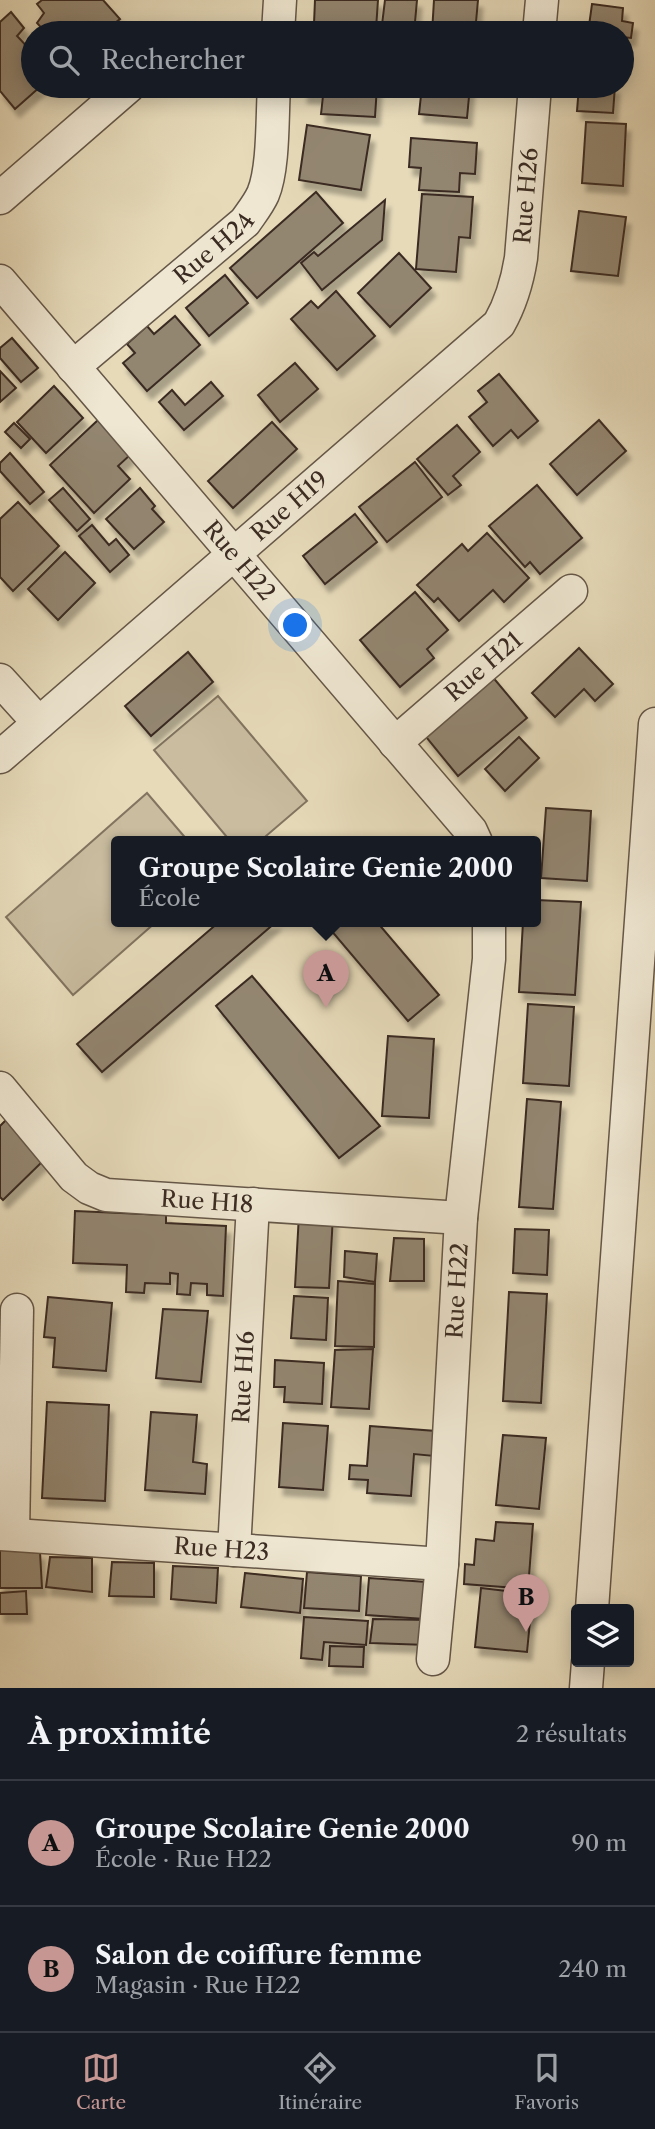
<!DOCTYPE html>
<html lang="fr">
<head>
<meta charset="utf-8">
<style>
  body { margin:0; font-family:"Libre Caslon Text",serif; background:#20242c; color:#f1f3f6 }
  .controls { position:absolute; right:21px; bottom:21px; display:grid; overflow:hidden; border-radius:7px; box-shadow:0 4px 18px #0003 }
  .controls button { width:63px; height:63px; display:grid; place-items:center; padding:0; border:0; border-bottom:2px solid #363941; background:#171b24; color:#f1f3f6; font:35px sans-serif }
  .you { position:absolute; left:296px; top:626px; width:24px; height:24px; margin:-18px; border:5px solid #fff; border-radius:50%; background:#1a73e8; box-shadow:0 0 0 10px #1a73e833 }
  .badge { display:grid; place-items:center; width:46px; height:46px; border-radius:50%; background:#c59692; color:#111; font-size:23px; font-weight:700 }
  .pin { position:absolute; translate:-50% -58px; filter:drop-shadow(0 2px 4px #0008) }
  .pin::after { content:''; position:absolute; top:37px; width:24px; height:21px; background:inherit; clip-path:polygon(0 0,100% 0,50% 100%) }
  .popup { position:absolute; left:111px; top:836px; width:430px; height:91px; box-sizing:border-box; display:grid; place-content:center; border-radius:7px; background:#171b24; filter:drop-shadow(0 2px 5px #0005); font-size:23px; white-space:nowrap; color:#9ea1a6 }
  .popup b { font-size:26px; color:#f1f3f6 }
  .popup::after { content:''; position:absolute; left:50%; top:100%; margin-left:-14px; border:14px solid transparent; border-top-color:#171b24 }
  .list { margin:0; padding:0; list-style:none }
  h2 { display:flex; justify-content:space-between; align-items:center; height:91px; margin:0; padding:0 28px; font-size:30px }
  h2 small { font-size:23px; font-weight:400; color:#9ea1a6 }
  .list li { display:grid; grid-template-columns:46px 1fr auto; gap:21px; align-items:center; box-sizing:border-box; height:126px; padding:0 28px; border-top:2px solid #363941 }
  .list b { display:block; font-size:26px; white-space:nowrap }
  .list p { margin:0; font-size:23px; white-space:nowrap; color:#9ea1a6 }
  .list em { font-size:23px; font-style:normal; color:#9ea1a6 }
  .icon { flex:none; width:38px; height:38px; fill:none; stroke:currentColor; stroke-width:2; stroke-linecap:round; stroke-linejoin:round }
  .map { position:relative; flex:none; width:655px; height:1688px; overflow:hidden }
  .search { position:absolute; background:#171b24; box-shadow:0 4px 18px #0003; left:21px; right:21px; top:21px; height:77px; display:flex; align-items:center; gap:18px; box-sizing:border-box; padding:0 24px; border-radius:38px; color:#9ea1a6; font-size:26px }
  .sheet { height:343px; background:#171b24 }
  nav { display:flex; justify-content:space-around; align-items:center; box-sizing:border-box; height:98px; border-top:2px solid #363941; background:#171b24; font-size:19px; color:#9ea1a6 }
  nav a { display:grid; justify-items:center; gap:4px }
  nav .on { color:#c59692 }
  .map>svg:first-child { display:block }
  .green { fill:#c9bc9f; stroke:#827460; stroke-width:2 }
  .building { fill:#938671; stroke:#3a2b22; stroke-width:2; filter:url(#shadow) }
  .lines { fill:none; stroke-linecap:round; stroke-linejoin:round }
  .street-casing { stroke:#655748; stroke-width:35 }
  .street { stroke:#efe7d2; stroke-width:32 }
  .labels { text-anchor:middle; stroke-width:5; stroke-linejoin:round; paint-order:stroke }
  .street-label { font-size:23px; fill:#3a2b22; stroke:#efe7d2 }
</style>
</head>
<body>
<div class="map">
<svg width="655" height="1688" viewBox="0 0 655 1688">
  <defs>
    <filter id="shadow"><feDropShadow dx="4.5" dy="8" stdDeviation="2" flood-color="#0004"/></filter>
  </defs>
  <rect width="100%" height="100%" fill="#e6dab9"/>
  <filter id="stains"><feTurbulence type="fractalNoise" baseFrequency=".00286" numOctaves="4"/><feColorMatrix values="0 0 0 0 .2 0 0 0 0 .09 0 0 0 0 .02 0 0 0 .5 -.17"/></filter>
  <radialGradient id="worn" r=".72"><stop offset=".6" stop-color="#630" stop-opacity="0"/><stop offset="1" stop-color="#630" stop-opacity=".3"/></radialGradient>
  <!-- green -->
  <g class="green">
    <path d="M218,696L307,801L259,842H231L154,750Z"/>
    <path d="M147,793L189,842H116V922H156L73,995L6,917Z"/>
  </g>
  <!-- building -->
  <g class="building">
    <path d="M42,0H103L120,19L102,33H46L37,23L44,13L37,4Z"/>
    <path d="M315,0H378L376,29L367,28V33H327L328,25L314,24Z"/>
    <path d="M385,0H417L414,33H381Z"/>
    <path d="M434,0H478L475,33H432Z"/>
    <path d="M592,4L623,8L622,21L633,23L631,38L622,37V33H588Z"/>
    <path d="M11,12L24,28L17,36L33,53V86H41L15,109L0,91V22Z"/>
    <path d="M304,86H377L375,117L321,114L323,96L303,95Z"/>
    <path d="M422,86H470L467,118L419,114Z"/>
    <path d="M579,86H615L613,113L577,111Z"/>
    <path d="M586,122L626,124L623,186L582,183Z"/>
    <path d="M307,125L370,135L361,190L299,180Z"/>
    <path d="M411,138L477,143L475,174L460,173L459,192L419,190L421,168L409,167Z"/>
    <path d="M316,192L343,223L257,298L230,268Z"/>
    <path d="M422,194L473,197L470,238L459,237L456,272L416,269Z"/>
    <path d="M385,200L382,240L322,290L301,263L314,252L318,256Z"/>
    <path d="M579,211L626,217L618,276L571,271Z"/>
    <path d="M399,253L431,288L390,327L358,293Z"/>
    <path d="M225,275L248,303L209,336L186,308Z"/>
    <path d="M336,291L375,336L337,370L291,319L311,301L318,308Z"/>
    <path d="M175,316L200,345L147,391L123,363L135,353L127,344L147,326L154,334Z"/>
    <path d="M12,338L38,368L21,382L0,358V348Z"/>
    <path d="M295,363L318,389L280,422L258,395Z"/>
    <path d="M0,371L16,388L0,402Z"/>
    <path d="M499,374L538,421L518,438L511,430L493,446L469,417L487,402L478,391Z"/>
    <path d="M211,382L223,396L184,430L159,402L172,390L185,405Z"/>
    <path d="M54,386L83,418L46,453L17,422Z"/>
    <path d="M98,420L130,455L118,466L130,479L94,513L50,465Z"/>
    <path d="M599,420L626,451L577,495L550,464Z"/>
    <path d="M272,422L297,449L233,508L208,481Z"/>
    <path d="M14,423L30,439L21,448L5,432Z"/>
    <path d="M457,425L480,452L453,476L461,485L448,495L417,459Z"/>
    <path d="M10,453L44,492L30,504L0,471V463Z"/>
    <path d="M415,462L442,497L387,542L359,507Z"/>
    <path d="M537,485L582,538L540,574L530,562L525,567L489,526Z"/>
    <path d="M63,488L90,519L77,531L49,500Z"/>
    <path d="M140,488L155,506L152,509L164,522L134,549L106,519Z"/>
    <path d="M18,502L59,546L13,591L0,577V519Z"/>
    <path d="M355,514L377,542L325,584L303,556Z"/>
    <path d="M92,525L109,545L116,539L129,555L110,572L79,536Z"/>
    <path d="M487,533L529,578L504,602L493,590L459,621L438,598L434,602L417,585L462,544L468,551Z"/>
    <path d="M65,552L95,583L58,620L28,589Z"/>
    <path d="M415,592L448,630L427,649L434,658L400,687L360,640Z"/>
    <path d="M579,648L613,684L595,701L584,689L555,717L532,693Z"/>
    <path d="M188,652L213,682L151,736L125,706Z"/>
    <path d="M491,675L527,718L458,776L422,732Z"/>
    <path d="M519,737L539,758L505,791L485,769Z"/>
    <path d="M546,808L591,811L587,881L541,878Z"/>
    <path d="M536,900L581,902L575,995L519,992L523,922H536Z"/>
    <path d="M219,922H276L102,1072L77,1044Z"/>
    <path d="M324,922H377L439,995L408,1021Z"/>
    <path d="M252,976L380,1126L339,1158L216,1006Z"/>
    <path d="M528,1004L574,1007L569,1086L523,1083Z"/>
    <path d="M388,1036L434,1039L429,1118L382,1116Z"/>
    <path d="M527,1099L561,1102L553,1209L519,1207Z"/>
    <path d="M7,1119L45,1159L3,1200L0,1197V1126Z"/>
    <path d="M75,1211L166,1215V1223L226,1226L223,1296L207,1295V1284L191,1283L190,1295L177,1294L178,1274L170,1273V1284L145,1283L144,1293L126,1292L127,1265L73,1263Z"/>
    <path d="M299,1214L333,1215L329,1288L295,1287Z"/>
    <path d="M515,1229L549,1230L547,1275L513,1273Z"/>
    <path d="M394,1238L424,1239V1281H390Z"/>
    <path d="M345,1251L377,1254L375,1282L344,1277Z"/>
    <path d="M338,1281L375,1284L374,1347L335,1346Z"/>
    <path d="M509,1292L547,1294L541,1403L503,1401Z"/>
    <path d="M294,1296L328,1298L326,1340L291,1338Z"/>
    <path d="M48,1297L112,1303L106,1371L53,1367L55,1338L44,1337Z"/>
    <path d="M163,1309L208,1311L201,1382L156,1378Z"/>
    <path d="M373,1349L369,1409L331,1407L335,1350Z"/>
    <path d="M275,1360L324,1363L322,1404L284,1402L285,1387H274Z"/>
    <path d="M47,1402L109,1405L105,1501L42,1498Z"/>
    <path d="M151,1412L197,1415L193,1462L207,1464L205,1494L145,1490Z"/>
    <path d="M283,1423L328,1426L323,1490L279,1487Z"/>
    <path d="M370,1426L436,1431L434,1456L414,1454L411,1496L367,1493L368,1480L349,1479L350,1465L367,1466Z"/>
    <path d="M503,1435L546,1438L539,1509L496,1505Z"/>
    <path d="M496,1522L533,1524L528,1589L464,1584L465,1564L474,1565L476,1539L494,1541Z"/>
    <path d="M0,1549L40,1552L42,1588H0Z"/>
    <path d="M50,1557L92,1558V1592L46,1587Z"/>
    <path d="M112,1562L154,1563V1597L109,1596Z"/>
    <path d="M173,1566L218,1568L216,1603L171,1599Z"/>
    <path d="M307,1572L361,1576L359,1611L304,1608Z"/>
    <path d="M245,1573L303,1579L300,1613L241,1607Z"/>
    <path d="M369,1578L427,1582L425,1619L366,1615Z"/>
    <path d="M481,1588L524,1593L523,1600L532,1601L527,1652L475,1647Z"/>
    <path d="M26,1591L27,1614H0V1593Z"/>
    <path d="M304,1617L368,1621L366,1645L324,1642L322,1660L301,1658Z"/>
    <path d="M373,1619L429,1620L427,1645L370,1643Z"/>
    <path d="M330,1646L364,1647L363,1667L329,1666Z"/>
  </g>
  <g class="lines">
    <!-- street casing -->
    <g class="street-casing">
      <g id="street">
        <path d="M278,33L280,0"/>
        <path d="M539,33L542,0"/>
        <path d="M0,198L129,86"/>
        <path id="s1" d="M0,281L471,831L476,842"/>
        <path id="s2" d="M73,367L245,222C251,213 258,205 263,194C274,168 272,116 274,86"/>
        <path d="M0,680L39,723"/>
        <path id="s3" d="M395,743L571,591"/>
        <path id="s4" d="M0,757L499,324C511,303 517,283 521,258L535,86"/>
        <path id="s5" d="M0,1088L74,1177L89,1188L106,1195L461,1218"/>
        <path id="s6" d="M0,1534L442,1564"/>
        <path d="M13,1534L17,1310"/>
        <path id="s7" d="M234,1550L253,1204"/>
        <path d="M592,1609L655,724"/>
        <path id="s8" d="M433,1659L442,1564L461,1218L489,959V922"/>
        <path d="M586,1688L588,1662"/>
      </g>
    </g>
    <!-- street -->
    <use href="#street" class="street"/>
  </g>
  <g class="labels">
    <!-- street labels -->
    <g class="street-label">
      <text dy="8" stroke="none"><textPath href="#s4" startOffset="793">Rue H26</textPath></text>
      <text dy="8" stroke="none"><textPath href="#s2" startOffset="184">Rue H24</textPath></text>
      <text dy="8" stroke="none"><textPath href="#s4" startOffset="383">Rue H19</textPath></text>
      <text dy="8" stroke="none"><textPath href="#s1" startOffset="368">Rue H22</textPath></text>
      <text dy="8" stroke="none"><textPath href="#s3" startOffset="117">Rue H21</textPath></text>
      <text dy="8" stroke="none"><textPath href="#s5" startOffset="254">Rue H18</textPath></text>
      <text dy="8" stroke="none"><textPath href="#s8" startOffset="369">Rue H22</textPath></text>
      <text dy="8" stroke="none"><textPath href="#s7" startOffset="173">Rue H16</textPath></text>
      <text dy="8" stroke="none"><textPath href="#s6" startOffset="222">Rue H23</textPath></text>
    </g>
  </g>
  <rect width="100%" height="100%" filter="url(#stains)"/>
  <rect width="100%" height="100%" fill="url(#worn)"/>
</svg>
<div class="controls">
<button><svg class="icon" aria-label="layers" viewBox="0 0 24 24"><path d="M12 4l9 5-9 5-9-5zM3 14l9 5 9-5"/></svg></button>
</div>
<div class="you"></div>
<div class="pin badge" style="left:326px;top:1008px">A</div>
<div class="popup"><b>Groupe Scolaire Genie 2000</b>École</div>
<div class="pin badge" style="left:526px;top:1632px">B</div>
<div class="search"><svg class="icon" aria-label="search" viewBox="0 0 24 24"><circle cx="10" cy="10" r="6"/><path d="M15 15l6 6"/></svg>Rechercher</div>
</div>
<section class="sheet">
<h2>À proximité<small>2 résultats</small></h2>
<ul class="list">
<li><span class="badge">A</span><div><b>Groupe Scolaire Genie 2000</b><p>École · Rue H22</p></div><em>90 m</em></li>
<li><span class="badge">B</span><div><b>Salon de coiffure femme</b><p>Magasin · Rue H22</p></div><em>240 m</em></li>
</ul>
</section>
<nav>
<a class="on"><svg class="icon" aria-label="map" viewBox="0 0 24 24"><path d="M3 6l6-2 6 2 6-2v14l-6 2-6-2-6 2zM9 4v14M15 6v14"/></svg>Carte</a>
<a><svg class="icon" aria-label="directions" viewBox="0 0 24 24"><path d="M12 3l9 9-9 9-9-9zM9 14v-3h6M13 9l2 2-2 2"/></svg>Itinéraire</a>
<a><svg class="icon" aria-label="saved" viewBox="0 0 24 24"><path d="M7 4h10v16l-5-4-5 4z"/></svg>Favoris</a>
</nav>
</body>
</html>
